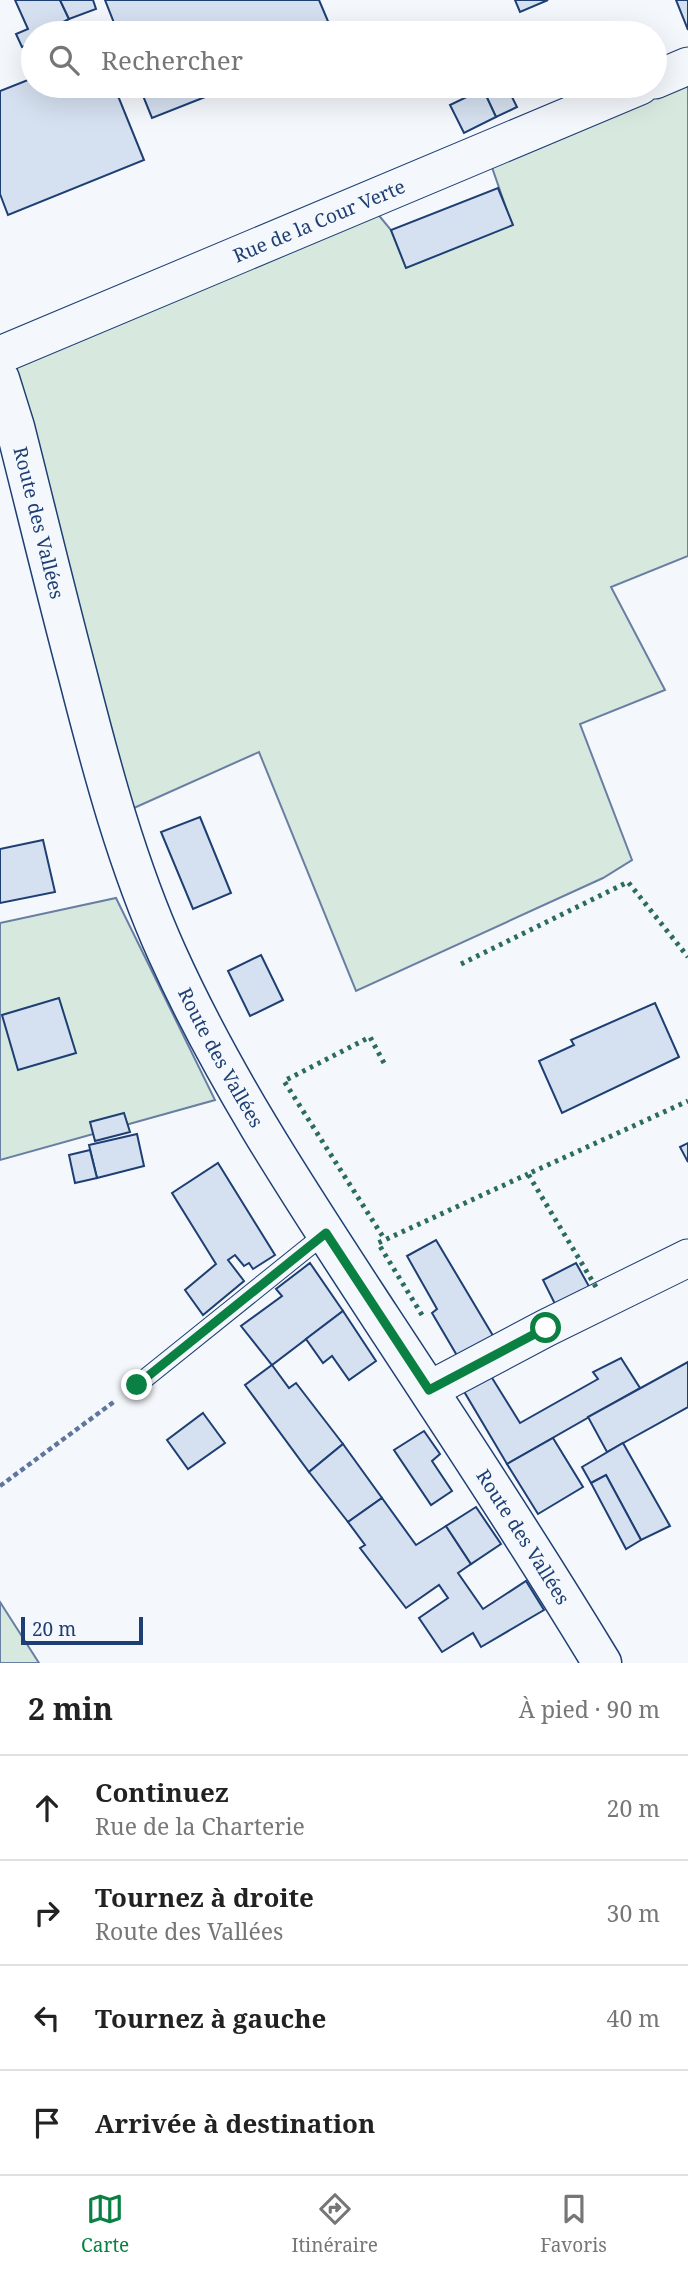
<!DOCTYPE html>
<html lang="fr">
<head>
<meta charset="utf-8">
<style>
  body { margin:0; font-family:"Noto Serif",serif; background:#f6f6f6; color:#222 }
  .scale { position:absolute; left:21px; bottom:18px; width:122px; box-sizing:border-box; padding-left:7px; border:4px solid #1d3f73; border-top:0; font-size:19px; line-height:24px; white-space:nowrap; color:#1d3f73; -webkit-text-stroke:5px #f4f7fb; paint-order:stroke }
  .stop { position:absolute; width:21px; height:21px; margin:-16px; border:5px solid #0b8043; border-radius:50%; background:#fff }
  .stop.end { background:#0b8043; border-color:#fff; box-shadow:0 2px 7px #0008 }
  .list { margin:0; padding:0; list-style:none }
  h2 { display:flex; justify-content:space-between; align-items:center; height:91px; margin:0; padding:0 28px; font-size:30px }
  h2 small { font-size:23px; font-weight:400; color:#767676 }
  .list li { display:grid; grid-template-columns:46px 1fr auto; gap:21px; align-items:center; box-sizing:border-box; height:105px; padding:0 28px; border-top:2px solid #e0e0e0 }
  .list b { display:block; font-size:26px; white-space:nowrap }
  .list p { margin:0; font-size:23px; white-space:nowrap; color:#767676 }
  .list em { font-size:23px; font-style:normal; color:#767676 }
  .icon { flex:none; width:38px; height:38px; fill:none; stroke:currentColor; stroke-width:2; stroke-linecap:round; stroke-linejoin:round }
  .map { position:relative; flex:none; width:688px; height:1663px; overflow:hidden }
  .search { position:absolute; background:#fff; box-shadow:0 7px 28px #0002; left:21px; right:21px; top:21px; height:77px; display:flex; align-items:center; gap:18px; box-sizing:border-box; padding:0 24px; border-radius:38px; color:#767676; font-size:26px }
  .sheet { height:511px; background:#fff }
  nav { display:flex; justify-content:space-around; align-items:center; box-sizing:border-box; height:98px; border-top:2px solid #e0e0e0; background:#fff; font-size:19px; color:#767676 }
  nav a { display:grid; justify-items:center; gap:4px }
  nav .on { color:#0b8043 }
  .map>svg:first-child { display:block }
  .green { fill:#d7e8df; stroke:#687fa3; stroke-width:2 }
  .building { fill:#d5e0f0; stroke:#1d3f73; stroke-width:2 }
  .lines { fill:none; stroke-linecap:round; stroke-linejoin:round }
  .lane-casing { stroke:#1d3f73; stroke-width:20 }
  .street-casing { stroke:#1d3f73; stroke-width:39 }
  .secondary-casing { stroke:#1d3f73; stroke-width:41 }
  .path { stroke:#5e769c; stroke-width:4.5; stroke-dasharray:5 3.5; stroke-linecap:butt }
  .lane { stroke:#f4f7fb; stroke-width:18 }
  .street { stroke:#f4f7fb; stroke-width:37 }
  .secondary { stroke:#f4f7fb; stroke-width:38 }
  .hedge { stroke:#2c6c60; stroke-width:5; stroke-dasharray:3.5 5; stroke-linecap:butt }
  .route { stroke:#0b8043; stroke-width:9 }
  .labels { text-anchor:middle; stroke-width:5; stroke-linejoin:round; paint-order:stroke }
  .street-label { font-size:19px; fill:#1d3f73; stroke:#f4f7fb }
</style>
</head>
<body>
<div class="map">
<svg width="688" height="1663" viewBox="0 0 688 1663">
  <rect width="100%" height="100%" fill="#f4f7fb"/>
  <!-- green -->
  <g class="green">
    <path d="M688,66V556L611,587L665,690L580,724L632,860L603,878L356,991L259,752L116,816L33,500L12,349L367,201L391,230L406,267L512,225L486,150Z"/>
    <path d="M116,898L215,1100L0,1160V923Z"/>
    <path d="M0,1602L39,1663H0Z"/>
  </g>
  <!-- building -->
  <g class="building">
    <path d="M15,0H60L69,19L46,31L47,33H33V43L22,47L16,34L28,29Z"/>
    <path d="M60,0H93L96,9L69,19Z"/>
    <path d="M105,0H319L333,33H118Z"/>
    <path d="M515,0H548L520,12Z"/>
    <path d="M676,0H688V30Z"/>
    <path d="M33,78V86H114L144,160L8,215L0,194V91Z"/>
    <path d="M139,86H233L152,118Z"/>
    <path d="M507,87L517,107L496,117L486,96Z"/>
    <path d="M483,89L496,117L464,133L450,105Z"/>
    <path d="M498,188L513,225L406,268L391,230Z"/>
    <path d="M200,817L231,893L193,909L161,832Z"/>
    <path d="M43,840L55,892L0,903V849Z"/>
    <path d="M261,955L283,1000L250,1016L228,971Z"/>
    <path d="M59,998L76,1053L18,1070L2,1015Z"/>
    <path d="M655,1003L679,1057L562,1113L539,1061L574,1045L571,1040Z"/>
    <path d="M124,1113L130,1132L95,1141L90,1122Z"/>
    <path d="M137,1134L144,1166L97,1178L89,1145Z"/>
    <path d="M688,1143V1162L680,1147Z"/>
    <path d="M90,1150L97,1178L75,1183L69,1155Z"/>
    <path d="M218,1163L275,1255L253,1269L249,1263L244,1266L235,1255L228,1260L244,1281L203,1315L185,1290L216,1264L172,1193Z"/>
    <path d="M436,1240L495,1339L462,1364L432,1313L437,1309L407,1256Z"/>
    <path d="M310,1263L343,1311L272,1365L241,1326L282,1296L276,1289Z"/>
    <path d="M576,1263L591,1290L557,1308L543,1280Z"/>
    <path d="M343,1311L376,1361L349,1380L332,1356L323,1363L306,1339Z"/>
    <path d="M621,1358L640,1388L507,1464L462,1388L489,1373L520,1423L598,1379L593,1372Z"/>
    <path d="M688,1362V1407L607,1452L588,1417Z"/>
    <path d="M272,1365L289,1388L296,1383L343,1444L309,1472L245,1385Z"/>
    <path d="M203,1413L225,1443L188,1469L167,1440Z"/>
    <path d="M424,1431L440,1454L432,1461L452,1491L431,1505L394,1450Z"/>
    <path d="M553,1438L583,1487L538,1514L507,1464Z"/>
    <path d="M623,1443L670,1526L641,1540L606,1475L591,1483L582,1467Z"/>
    <path d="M343,1444L382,1498L348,1522L309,1472Z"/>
    <path d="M606,1475L641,1540L626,1549L591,1483Z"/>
    <path d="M382,1498L416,1545L446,1526L471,1564L458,1573L483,1609L526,1581L544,1610L481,1647L473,1633L442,1652L419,1618L448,1598L439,1585L406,1608L360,1548L365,1545L348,1522Z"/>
    <path d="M476,1507L501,1544L471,1564L446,1526Z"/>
  </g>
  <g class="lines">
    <!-- lane casing -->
    <g class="lane-casing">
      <path id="lane" d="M137,1385L326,1233"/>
    </g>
    <!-- street casing -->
    <g class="street-casing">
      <g id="street">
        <path d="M655,80L688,66"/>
        <path id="s1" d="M0,355L640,86"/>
        <path d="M429,1390L546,1328L688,1258"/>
      </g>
    </g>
    <!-- secondary casing -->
    <g class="secondary-casing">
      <g id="secondary">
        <path id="s2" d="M0,379L15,427C36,510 56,593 78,676C102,770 127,864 167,953C225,1082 304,1200 381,1318C456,1432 531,1546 602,1663"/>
      </g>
    </g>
    <!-- path -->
    <path class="path" d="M0,1486L115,1401"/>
    <!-- lane -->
    <use href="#lane" class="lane"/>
    <!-- street -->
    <use href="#street" class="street"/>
    <!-- secondary -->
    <use href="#secondary" class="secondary"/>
    <!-- hedge -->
    <g class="hedge">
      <path d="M461,964L628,882L688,957"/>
      <path d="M384,1063L370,1037L284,1081L385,1240"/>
      <path d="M596,1287L528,1174L688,1101"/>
      <path d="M422,1315L378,1243L528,1174"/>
    </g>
  </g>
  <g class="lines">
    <!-- route -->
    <path class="route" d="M137,1385L326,1233L429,1390L546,1328"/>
  </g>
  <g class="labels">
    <!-- street labels -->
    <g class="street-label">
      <text dy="7" stroke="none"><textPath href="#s1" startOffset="346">Rue de la Cour Verte</textPath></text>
      <text dy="7" stroke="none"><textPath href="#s2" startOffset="149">Route des Vallées</textPath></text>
      <text dy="7" stroke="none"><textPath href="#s2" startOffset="716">Route des Vallées</textPath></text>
      <text dy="7" stroke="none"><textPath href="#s2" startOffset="1283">Route des Vallées</textPath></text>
    </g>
  </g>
</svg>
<div class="scale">20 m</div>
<div class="stop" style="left:546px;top:1328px"></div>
<div class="stop end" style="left:137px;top:1385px"></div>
<div class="search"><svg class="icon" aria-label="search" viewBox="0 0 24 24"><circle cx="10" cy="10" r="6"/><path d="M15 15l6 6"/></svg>Rechercher</div>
</div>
<section class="sheet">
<h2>2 min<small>À pied · 90 m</small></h2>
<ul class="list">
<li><svg class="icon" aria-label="ahead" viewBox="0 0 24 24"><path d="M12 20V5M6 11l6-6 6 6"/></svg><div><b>Continuez</b><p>Rue de la Charterie</p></div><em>20 m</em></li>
<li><svg class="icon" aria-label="right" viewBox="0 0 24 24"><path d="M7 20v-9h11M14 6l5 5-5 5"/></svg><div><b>Tournez à droite</b><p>Route des Vallées</p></div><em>30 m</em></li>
<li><svg class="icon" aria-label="left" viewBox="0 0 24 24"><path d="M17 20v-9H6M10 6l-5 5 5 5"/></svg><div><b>Tournez à gauche</b></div><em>40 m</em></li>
<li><svg class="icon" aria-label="arrive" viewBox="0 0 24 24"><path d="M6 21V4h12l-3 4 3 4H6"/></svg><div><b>Arrivée à destination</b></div></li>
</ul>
</section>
<nav>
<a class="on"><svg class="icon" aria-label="map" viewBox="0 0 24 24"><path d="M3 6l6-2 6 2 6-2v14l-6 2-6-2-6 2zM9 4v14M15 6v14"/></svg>Carte</a>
<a><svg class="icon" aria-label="directions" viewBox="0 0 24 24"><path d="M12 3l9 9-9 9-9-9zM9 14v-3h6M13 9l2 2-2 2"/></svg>Itinéraire</a>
<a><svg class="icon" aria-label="saved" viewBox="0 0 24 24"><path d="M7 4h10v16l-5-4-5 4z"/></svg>Favoris</a>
</nav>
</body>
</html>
